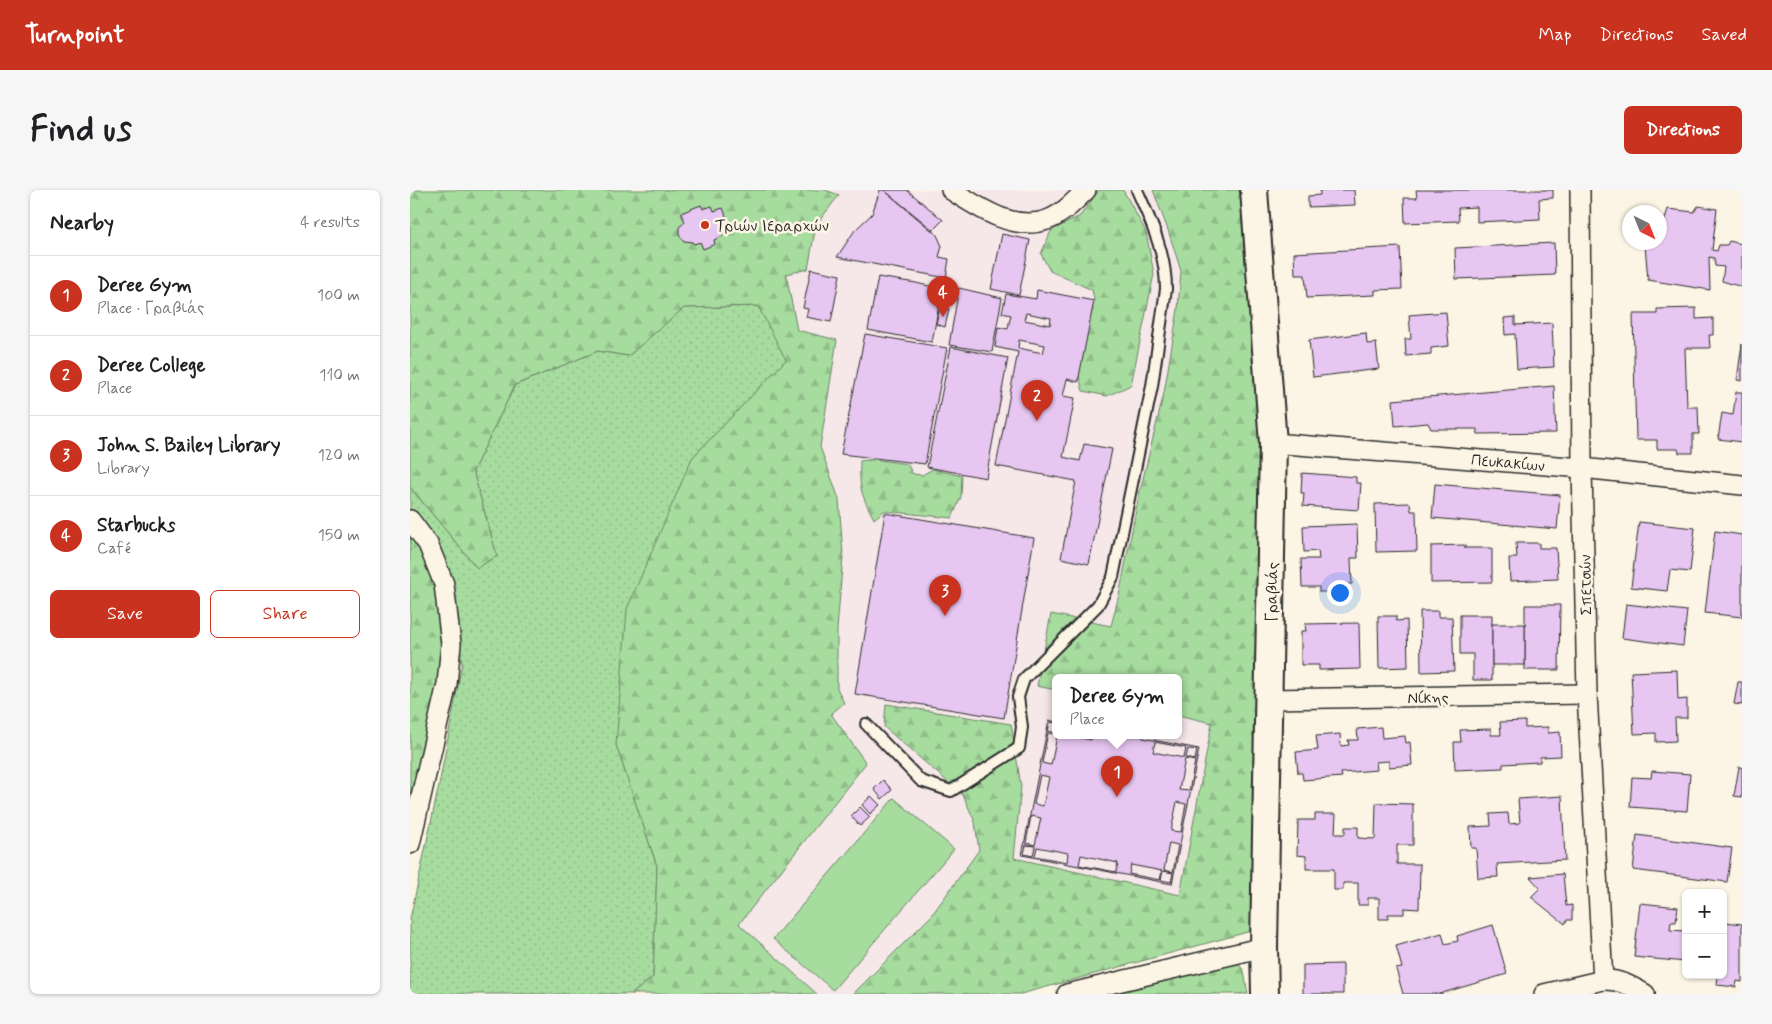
<!DOCTYPE html>
<html lang="en">
<head>
<meta charset="utf-8">
<style>
  body { margin:0; font-family:Mynerve,sans-serif; background:#f6f6f6; color:#202124 }
  .controls { position:absolute; right:15px; bottom:15px; display:grid; overflow:hidden; border-radius:8px; box-shadow:0 1px 4px #0004 }
  .controls button { width:45px; height:45px; display:grid; place-items:center; padding:0; border:0; border-bottom:1px solid #e0e0e0; background:#fff; color:#202124; font:25px sans-serif }
  .compass { position:absolute; left:1212px; top:15px; width:45px; height:45px; border-radius:50%; background:#fff; box-shadow:0 1px 4px #0004; rotate:137deg }
  .you { position:absolute; left:929px; top:402px; width:18px; height:18px; margin:-12px; border:4px solid #fff; border-radius:50%; background:#1a73e8; box-shadow:0 0 0 8px #1a73e833 }
  .badge { display:grid; place-items:center; width:32px; height:32px; border-radius:50%; background:#c8321e; color:#fff; font-size:16px; font-weight:700 }
  .pin { position:absolute; translate:-50% -41px; filter:drop-shadow(0 1px 2px #0008) }
  .pin::after { content:''; position:absolute; top:26px; width:18px; height:15px; background:inherit; clip-path:polygon(0 0,100% 0,50% 100%) }
  .popup { position:absolute; left:642px; top:484px; width:130px; height:65px; box-sizing:border-box; display:grid; place-content:center; border-radius:8px; background:#fff; filter:drop-shadow(0 1px 4px #0005); font-size:16px; white-space:nowrap; color:#757577 }
  .popup b { font-size:19px; color:#202124 }
  .popup::after { content:''; position:absolute; left:50%; top:100%; margin-left:-10px; border:10px solid transparent; border-top-color:#fff }
  .list { margin:0; padding:0; list-style:none }
  h2 { display:flex; justify-content:space-between; align-items:center; height:65px; margin:0; padding:0 20px; font-size:21px }
  h2 small { font-size:16px; font-weight:400; color:#757577 }
  .list li { display:grid; grid-template-columns:32px 1fr auto; gap:15px; align-items:center; box-sizing:border-box; height:80px; padding:0 20px; border-top:1px solid #e0e0e0 }
  .list b { display:block; font-size:19px; white-space:nowrap }
  .list p { margin:0; font-size:16px; white-space:nowrap; color:#757577 }
  .list em { font-size:16px; font-style:normal; color:#757577 }
  .actions { display:flex; gap:10px; padding:15px 20px }
  .actions a { flex:1; padding:11px 0; border:1px solid #c8321e; border-radius:8px; text-align:center; font-size:18px; color:#c8321e }
  .actions .main { background:#c8321e; color:#fff }
  .map { position:relative; flex:none; width:1332px; height:804px; overflow:hidden; border-radius:8px }
  header { display:flex; align-items:center; gap:30px; box-sizing:border-box; height:70px; padding:0 25px; background:#c8321e; color:#fff }
  header strong { font-size:24px }
  nav { display:flex; gap:28px; margin-inline-start:auto; font-size:18px }
  .intro { display:flex; align-items:center; justify-content:space-between; box-sizing:border-box; height:120px; padding:0 30px }
  h1 { margin:0; font-size:35px }
  .button { padding:12px 22px; border-radius:8px; background:#c8321e; color:#fff; font-size:18px; font-weight:700 }
  main { display:flex; gap:30px; padding:0 30px }
  aside { flex:1; background:#fff; border-radius:8px; box-shadow:0 1px 4px #0004 }
  .map>svg:first-child { display:block }
  .built { fill:#f6e7e9; fill-rule:evenodd }
  .grass { fill:url(#grass-dots); stroke:#698465 }
  .forest { fill:url(#forest-firs); stroke:#698465 }
  .park { fill:#a7dc9f; stroke:#698465 }
  .building { fill:#e7c6f2; stroke:#2b2b2b; fill-rule:evenodd }
  .lines { fill:none; stroke-linecap:round; stroke-linejoin:round }
  .lane-casing { stroke:#2b2b2b; stroke-width:14 }
  .street-casing { stroke:#2b2b2b; stroke-width:22 }
  .secondary-casing { stroke:#2b2b2b; stroke-width:30 }
  .lane { stroke:#fcf5e5; stroke-width:10 }
  .street { stroke:#fcf5e5; stroke-width:19 }
  .secondary { stroke:#fcf5e5; stroke-width:26 }
  .poi-dot { fill:#c8321e; stroke:#fcf5e5; stroke-width:2 }
  .labels { text-anchor:middle; stroke-width:5; stroke-linejoin:round; paint-order:stroke }
  .poi-label { font-size:16px; fill:#2b2b2b; stroke:#fcf5e5; text-anchor:start }
  .street-label { font-size:16px; fill:#2b2b2b; stroke:#fcf5e5 }
</style>
</head>
<body>
<header>
<strong>Turnpoint</strong>
<nav><a>Map</a><a>Directions</a><a>Saved</a></nav>
</header>
<div class="intro"><h1>Find us</h1><a class="button">Directions</a></div>
<main>
<aside>
<h2>Nearby<small>4 results</small></h2>
<ul class="list">
<li><span class="badge">1</span><div><b>Deree Gym</b><p>Place · Γραβιάς</p></div><em>100 m</em></li>
<li><span class="badge">2</span><div><b>Deree College</b><p>Place</p></div><em>110 m</em></li>
<li><span class="badge">3</span><div><b>John S. Bailey Library</b><p>Library</p></div><em>120 m</em></li>
<li><span class="badge">4</span><div><b>Starbucks</b><p>Café</p></div><em>150 m</em></li>
</ul>
<div class="actions"><a class="main">Save</a><a>Share</a></div>
</aside>
<div class="map">
<svg width="1332" height="804" viewBox="0 0 1332 804">
  <defs>
    <pattern id="grass-dots" width="8" height="8" patternUnits="userSpaceOnUse" patternTransform="scale(1.25)"><rect width="8" height="8" fill="#a7dc9f"/><path d="M2 2h.1M6 6h.1" fill="none" stroke="#90bd89" stroke-width="1.8" stroke-linecap="round"/></pattern>
    <pattern id="forest-firs" width="22" height="20" patternUnits="userSpaceOnUse" patternTransform="scale(1.25)"><rect width="22" height="20" fill="#a7dc9f"/><path d="M5 1l3.5 6h-7zM16 11l3.5 6h-7z" fill="#90bd89"/></pattern>
  </defs>
  <rect width="100%" height="100%" fill="#fcf5e5"/>
  <filter id="ink" filterUnits="userSpaceOnUse"><feTurbulence type="fractalNoise" baseFrequency=".02" numOctaves="2"/><feDisplacementMap in="SourceGraphic" scale="10" xChannelSelector="R" yChannelSelector="G"/><feConvolveMatrix kernelMatrix="1 2 1 2 8 2 1 2 1" color-interpolation-filters="sRGB"/></filter>
  <g filter="url(#ink)">
    <!-- built -->
    <path class="built" d="M124,0H835L843,739L601,804H327ZM646,488H768V546H646Z"/>
    <!-- grass -->
    <path class="grass" d="M348,116L377,170L282,268L206,555L247,676L243,787L222,804H0V729L29,595L52,474L42,403L0,324V297L67,378L87,366L63,281L105,195L188,161L218,166L273,118Z"/>
    <!-- forest -->
    <g class="forest">
      <path d="M0,0H415L429,5L406,35L398,79L376,84L387,140L427,150L410,257L429,309L433,365L427,440V498L434,513L421,524L456,573L329,734L407,804H222L243,787L247,676L206,555L217,419L282,268L376,170L348,116L274,118L218,166L188,161L105,195L63,281L87,366L67,378L0,297Z"/>
      <path d="M689,0H713L736,42L744,84L721,195L697,206L673,201L668,183L684,109L682,100L640,81L631,64L641,41L670,26Z"/>
      <path d="M743,0H836L852,252L845,740L611,804H443L521,726L569,660L565,632L553,605L474,537L476,514L601,534L611,596L604,668L770,705L802,533L768,525V488H646V500L627,496L641,424L701,436L710,401L729,305L754,203L768,119L771,81L758,40Z"/>
      <path d="M463,269L497,274L503,284L512,285L523,279L552,286L551,307L542,328L474,321L464,329C451,304 449,299 450,271Z"/>
      <path d="M0,324L20,343L34,458L0,624Z"/>
      <path d="M828,773L834,781L838,804H703Z"/>
    </g>
    <!-- park -->
    <path class="park" d="M484,608L544,659L423,800L363,749Z"/>
    <!-- building -->
    <g class="building">
      <path d="M470,0H474L527,45L532,56L529,67L539,69L536,88L427,67L445,40L462,24Z"/>
      <path d="M474,0H497L533,30L523,40Z"/>
      <path d="M910,0H944L945,15L898,17V6L910,5Z"/>
      <path d="M1006,0H1143V8L1129,9L1130,29L1067,32V17L1048,18L1049,31L995,33L994,8H1007Z"/>
      <path d="M291,15L293,19L302,16L304,21L313,18L320,37L311,40L313,46L304,50L305,54L293,59L290,52L284,54L282,52L274,51L269,45V37L275,32L271,23Z"/>
      <path d="M1288,16L1307,19L1302,60L1307,61L1309,55H1317L1319,51L1332,54V97L1312,91L1314,77L1305,76L1304,68L1299,67L1300,100L1238,90L1235,55L1250,52V46L1258,19L1284,22Z"/>
      <path d="M592,44L620,50L609,105L581,99Z"/>
      <path d="M1144,53L1145,85L1046,89L1045,58Z"/>
      <path d="M990,57L992,99L965,100V105L897,108L895,85H885L884,63Z"/>
      <path d="M401,79L430,85L421,132L396,127L398,119L393,118Z"/>
      <path d="M468,87L506,93L532,99L522,152L458,140Z"/>
      <path d="M549,98L592,108L582,162L539,155Z"/>
      <path d="M627,100L684,111L668,192L657,189L653,206L665,208L653,267L670,271L674,254L702,259L679,374L651,368L666,291L586,276L608,162L585,157L588,137L598,139L599,133L601,125L592,123L596,104L626,109ZM616,123L641,128L640,135L614,130ZM609,150L635,155L633,163L608,158Z"/>
      <path d="M530,118L539,119L535,137L526,134Z"/>
      <path d="M1286,118V129L1303,128V145H1299L1300,158H1275L1277,217H1288L1289,244H1283V263H1269L1268,259H1247V250H1226L1223,124H1247V119Z"/>
      <path d="M1036,122L1039,156L1021,158V164L996,166L995,149H1001L999,125Z"/>
      <path d="M1105,127V135L1142,133L1144,177L1107,179L1105,144L1095,145L1094,128Z"/>
      <path d="M956,143L957,154L966,153L969,179L903,187L899,150Z"/>
      <path d="M455,144L537,158L515,274L431,264Z"/>
      <path d="M1332,154V191L1327,190Z"/>
      <path d="M541,157L598,168L576,288L517,277Z"/>
      <path d="M1144,196L1146,243L1068,244L1067,239H1021L1018,233L985,236L983,210Z"/>
      <path d="M1326,202H1332V252L1308,249L1312,223L1323,225Z"/>
      <path d="M892,283L946,287V293H951L949,320L893,316L894,303H891Z"/>
      <path d="M1025,294L1150,305L1147,339L1022,328Z"/>
      <path d="M1000,313L1001,321H1006L1007,361L966,362L965,314Z"/>
      <path d="M475,323L624,348L594,528L445,504Z"/>
      <path d="M1229,332L1285,338L1280,382L1260,380L1257,401L1221,397Z"/>
      <path d="M947,334L948,368H941L942,394L923,395V402H909V397H892L891,369H909L908,361L894,362L893,336Z"/>
      <path d="M1305,341L1332,345V427L1295,423Z"/>
      <path d="M1106,353H1129V358H1146L1148,389L1100,391L1099,368H1107Z"/>
      <path d="M1055,355V358H1082V392L1021,393V356Z"/>
      <path d="M1216,414L1277,421L1273,456L1212,448Z"/>
      <path d="M1115,415H1150L1149,480H1115Z"/>
      <path d="M1010,421H1028V427H1042L1044,481L1011,482Z"/>
      <path d="M1050,425H1082V490H1063V464H1050Z"/>
      <path d="M968,426H986V431L997,430L998,477L969,478Z"/>
      <path d="M949,433L950,479L909,480V475H891V441H896L895,434Z"/>
      <rect x="1082" y="434" width="33" height="41"/>
      <path d="M1267,480L1268,510L1277,509V528H1265L1266,551L1246,552V543L1224,544L1221,482Z"/>
      <path d="M1328,492H1332V515L1324,514Z"/>
      <path d="M639,530L646,532V533L640,532L638,541L646,543V544L638,543L632,573L641,575L647,546H661L681,550L682,546H733V548L789,559L762,694L612,665ZM745,552L776,558L774,568L743,562ZM778,559L787,560L785,570L776,568ZM775,569L785,571L779,601L769,600ZM630,585L639,587L633,616L624,614ZM767,612L776,614L771,642L761,641ZM621,626L631,628L625,655L616,653ZM759,653L768,655L763,682L754,680ZM616,655L625,656L623,666L614,664ZM627,657L658,663L657,672L625,666ZM671,665L708,673L706,682L669,675ZM721,675L752,681L750,690L719,684ZM753,681L763,683L761,692L751,690Z"/>
      <path d="M1115,531V538L1138,537V543L1150,542L1151,566L1130,567V572L1093,574V578L1045,580L1044,552H1051L1050,540L1081,539V545H1091L1090,532Z"/>
      <path d="M971,537L972,548L995,546L996,553L1000,552L1002,575L979,577V571L966,572L967,580L931,583L932,587L893,590L892,583H888L886,562L908,560L906,546L930,544L931,556L939,555L938,550H948L947,539Z"/>
      <path d="M1329,577H1332V607L1324,606Z"/>
      <path d="M1242,581L1280,584L1277,621L1220,617L1222,587L1241,588Z"/>
      <path d="M473,590L482,600L472,609L464,599Z"/>
      <path d="M461,606L470,615L460,624L452,615Z"/>
      <path d="M1152,606L1155,670L1087,674L1088,687L1068,688L1066,658H1061L1060,637L1081,636L1080,624L1098,623L1099,634L1110,633L1108,609Z"/>
      <path d="M966,613L1003,614V655H987V674H1010L1009,719L994,718V724H978V729H969V708H958V715H948V693H933V700H924V679H896V666L887,665L888,630H905V624H926L925,644H935V637H948V648L965,649Z"/>
      <path d="M450,617L460,627L450,636L441,626Z"/>
      <path d="M1227,645L1322,658L1317,692L1223,680Z"/>
      <path d="M1153,684L1156,716L1162,715V730H1157L1155,734L1121,707L1130,698L1120,687Z"/>
      <path d="M1230,713L1268,717L1266,732H1261L1260,740L1276,741V772L1224,767Z"/>
      <path d="M1315,732L1332,734V792L1327,791L1326,797L1307,795L1308,785H1313Z"/>
      <path d="M1083,735L1097,784L1029,804H993L986,779L992,778L986,756L1032,743L1035,754L1048,751L1047,746Z"/>
      <path d="M933,774V804H893V775Z"/>
    </g>
    <g class="lines">
      <!-- lane casing -->
      <g class="lane-casing">
        <path id="lane" d="M456,534L511,591L541,601L609,558L612,537L608,507L614,489L688,415L703,387L742,196L756,99C756,63 741,32 727,0"/>
      </g>
      <!-- street casing -->
      <g class="street-casing">
        <g id="street">
          <path d="M541,0C568,17 603,42 637,30C652,25 665,11 676,0"/>
          <path d="M1170,0L1172,278L1177,504L1193,790"/>
          <path d="M863,253L1172,278L1332,295"/>
          <path d="M0,330L18,354L34,394L41,454L37,494L0,654"/>
          <path d="M859,509L1177,504"/>
          <path d="M657,804L854,757"/>
          <path d="M1134,804L1193,790C1209,789 1221,796 1235,804"/>
        </g>
      </g>
      <!-- secondary casing -->
      <g class="secondary-casing">
        <path id="secondary" d="M844,0L863,253L854,757L855,804"/>
      </g>
      <!-- lane -->
      <use href="#lane" class="lane"/>
      <!-- street -->
      <use href="#street" class="street"/>
      <!-- secondary -->
      <use href="#secondary" class="secondary"/>
    </g>
  </g>
  <!-- markers -->
  <circle class="poi-dot" cx="295" cy="35" r="5"/>
  <g class="labels">
    <!-- poi labels -->
    <g class="poi-label">
      <text x="305" y="41">Τριών Ιεραρχών</text>
    </g>
    <!-- street labels -->
    <g class="street-label">
      <text transform="translate(1098 272) rotate(5)" y="6">Πευκακίων</text>
      <text transform="translate(1175 395) rotate(-91)" y="6">Σπετσών</text>
      <text transform="translate(861 402) rotate(-89)" y="6">Γραβιάς</text>
      <text transform="translate(1018 507) rotate(-1)" y="6">Νίκης</text>
    </g>
  </g>
</svg>
<div class="controls">
<button>+</button>
<button>−</button>
</div>
<svg class="compass" viewBox="-18 -18 36 36"><path d="M0-13l5 13h-10z" fill="#e53935"/><path d="M0 13l5-13h-10z" fill="#757577"/></svg>
<div class="you"></div>
<div class="pin badge" style="left:707px;top:607px">1</div>
<div class="popup"><b>Deree Gym</b>Place</div>
<div class="pin badge" style="left:627px;top:231px">2</div>
<div class="pin badge" style="left:535px;top:426px">3</div>
<div class="pin badge" style="left:533px;top:127px">4</div>
</div>
</main>
</body>
</html>
